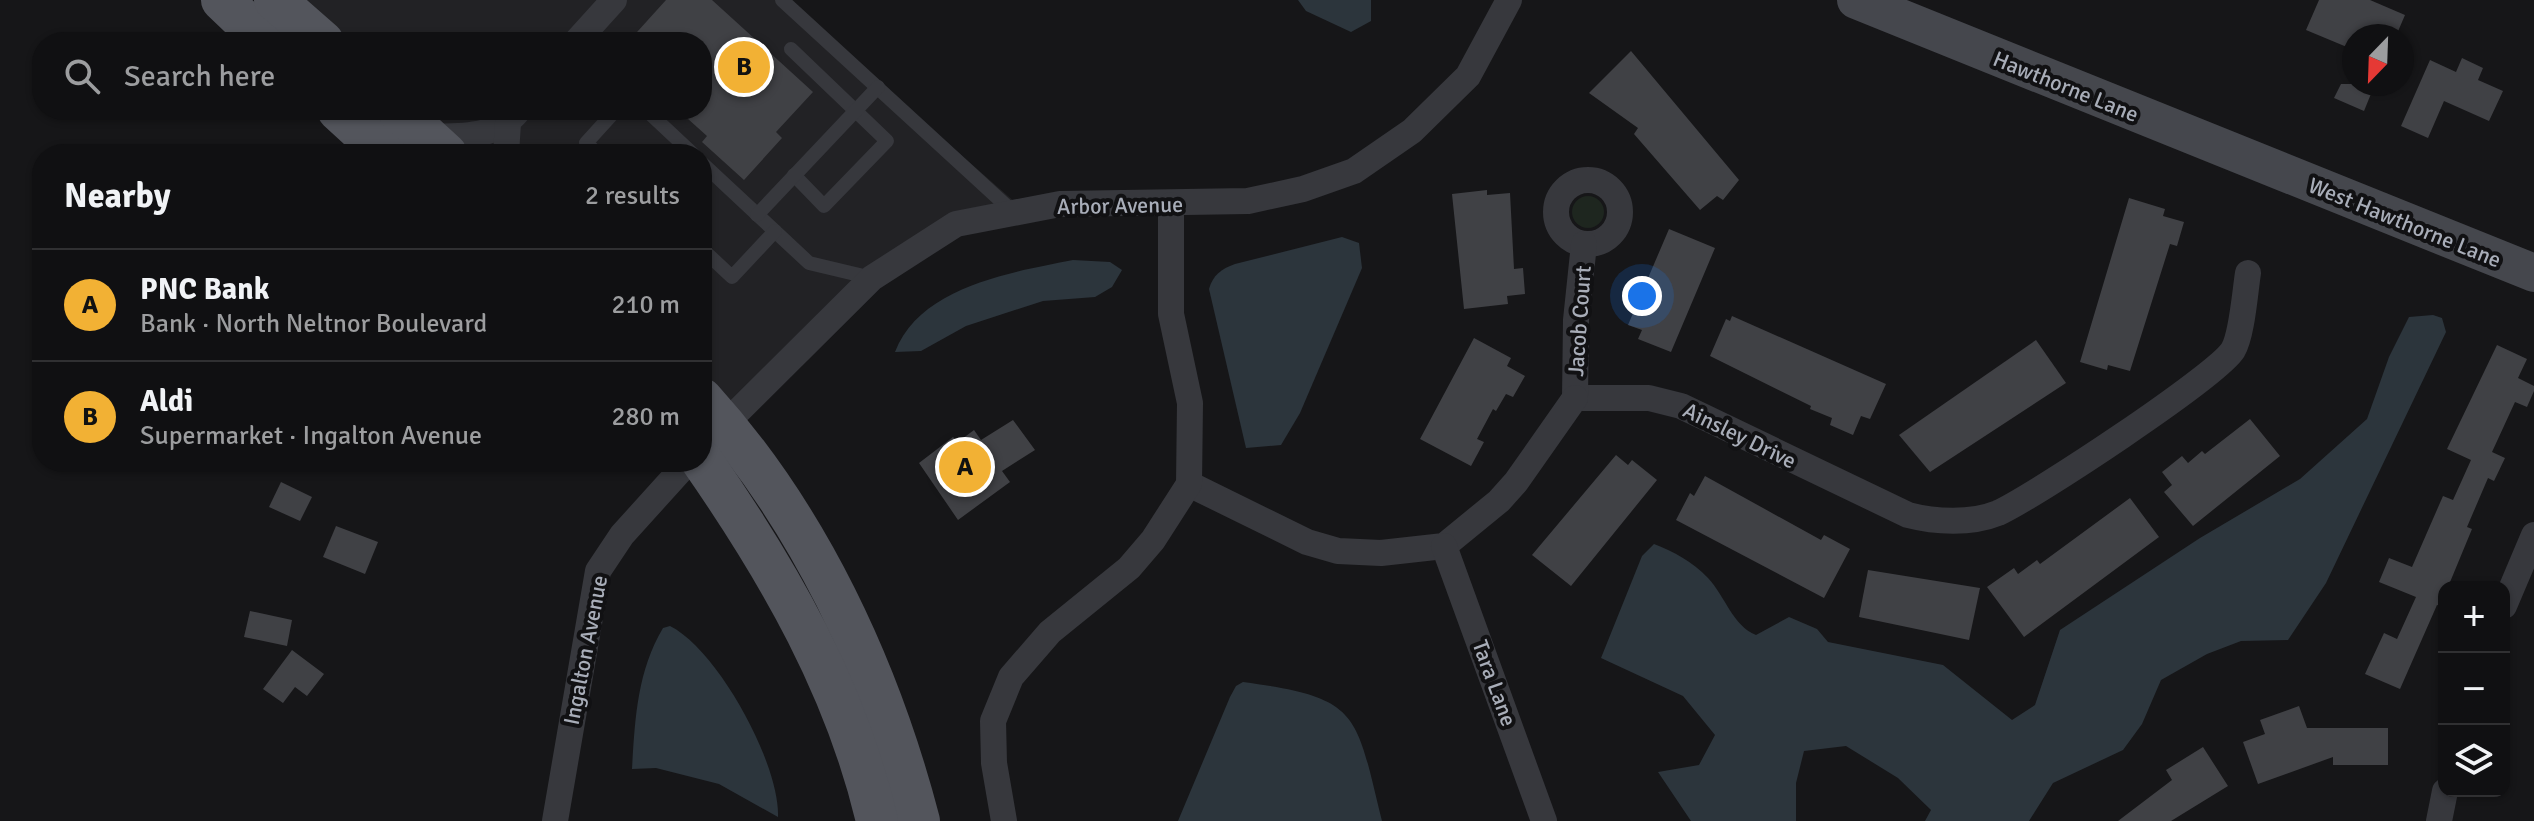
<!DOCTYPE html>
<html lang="en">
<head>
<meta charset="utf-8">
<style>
  body { margin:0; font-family:Signika,sans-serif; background:#1e1e20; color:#f1f3f6 }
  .controls { position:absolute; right:24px; bottom:24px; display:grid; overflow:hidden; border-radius:16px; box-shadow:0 2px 6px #0004 }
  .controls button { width:72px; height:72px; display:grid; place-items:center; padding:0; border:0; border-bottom:2px solid #303032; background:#101012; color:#f1f3f6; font:40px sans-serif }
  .compass { position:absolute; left:2342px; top:24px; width:72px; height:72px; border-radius:50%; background:#101012; box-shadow:0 2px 6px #0004; rotate:203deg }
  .you { position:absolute; left:1642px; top:296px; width:28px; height:28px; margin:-20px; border:6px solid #fff; border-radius:50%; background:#1a73e8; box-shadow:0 0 0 12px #1a73e833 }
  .badge { display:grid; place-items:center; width:52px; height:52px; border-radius:50%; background:#f2b134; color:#111; font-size:26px; font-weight:700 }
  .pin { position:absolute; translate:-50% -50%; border:4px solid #fff; box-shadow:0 2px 8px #0006 }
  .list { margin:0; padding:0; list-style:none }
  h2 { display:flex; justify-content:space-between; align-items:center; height:104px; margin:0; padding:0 32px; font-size:34px }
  h2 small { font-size:26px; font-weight:400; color:#9c9d9f }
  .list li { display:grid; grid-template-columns:52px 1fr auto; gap:24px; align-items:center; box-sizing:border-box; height:112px; padding:0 32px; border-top:2px solid #303032 }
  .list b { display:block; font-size:30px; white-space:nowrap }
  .list p { margin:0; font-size:26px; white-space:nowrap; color:#9c9d9f }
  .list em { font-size:26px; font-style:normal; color:#9c9d9f }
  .icon { flex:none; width:44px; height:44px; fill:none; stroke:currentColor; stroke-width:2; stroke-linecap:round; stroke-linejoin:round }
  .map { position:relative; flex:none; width:2534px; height:821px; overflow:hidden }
  .search { position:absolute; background:#101012; box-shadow:0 2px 6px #0004; left:32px; top:32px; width:680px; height:88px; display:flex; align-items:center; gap:20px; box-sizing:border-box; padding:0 28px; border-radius:32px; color:#9c9d9f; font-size:30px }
  .panel { position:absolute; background:#101012; box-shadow:0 2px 6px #0004; left:32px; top:144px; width:680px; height:328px; border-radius:32px }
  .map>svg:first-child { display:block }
  .built { fill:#222225 }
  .green { fill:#1e261f }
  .water { fill:#2c353c }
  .building { fill:#404145 }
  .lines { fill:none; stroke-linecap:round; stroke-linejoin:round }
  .lane { stroke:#37383d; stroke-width:14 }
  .street { stroke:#37383d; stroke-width:26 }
  .secondary { stroke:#45474d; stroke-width:38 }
  .primary { stroke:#53555c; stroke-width:42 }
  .labels { text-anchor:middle; stroke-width:8; stroke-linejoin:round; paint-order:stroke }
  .street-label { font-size:22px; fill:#a8adb8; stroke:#111113 }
</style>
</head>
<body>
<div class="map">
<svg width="2534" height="821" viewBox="0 0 2534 821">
  <rect width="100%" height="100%" fill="#161618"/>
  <!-- built -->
  <path class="built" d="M266,0H784L1023,209L956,224L831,319L725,423L702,402V154H433L386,110H702V42H312Z"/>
  <!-- green -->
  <circle class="green" cx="1588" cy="212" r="16"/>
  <!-- water -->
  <g class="water">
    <path d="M1298,0H1371V21L1351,32L1306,11Z"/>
    <path d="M1342,237L1359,243L1362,268L1300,413L1281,445L1246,448L1209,289C1213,275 1221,269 1235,264Z"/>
    <path d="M1073,260L1110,262L1122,270L1112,287L1095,297L1043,301L966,326L921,351L895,352C920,286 1013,272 1073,260Z"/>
    <path d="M2433,315L2442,318L2446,332L2326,583L2288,640L2241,641L2207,654L2161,680L2142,724L2123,750L2053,783L2029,821H1925L1931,810L1898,778L1846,746L1804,751L1796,783V821H1691L1658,772L1699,765L1715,735L1683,696L1601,658L1642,556L1654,544C1674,552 1692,561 1708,578C1725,596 1733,626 1756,635L1789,617L1817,629L1828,642L1943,665L2012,720L2035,705L2060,630L2200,538L2300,479L2367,419L2389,357L2409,317Z"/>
    <path d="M670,626C718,650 780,764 778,817L719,784L656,768L632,769C635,719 637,672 663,628Z"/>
    <path d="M1243,682C1361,698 1355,712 1382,821H1178L1230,697L1236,686Z"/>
  </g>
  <!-- building -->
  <g class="building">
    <path d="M666,0H712L813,92L776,132L782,138L744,180L702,142L707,136L678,110H702V42H628Z"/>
    <path d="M2319,0H2370L2405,15L2396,36H2354V50L2306,30Z"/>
    <path d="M1631,51L1739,180L1723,200L1717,196L1700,210L1634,134L1638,128L1589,93Z"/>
    <path d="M2462,58L2483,68L2478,80L2503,91L2489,121L2444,101L2428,138L2401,126L2430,60L2456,72Z"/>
    <path d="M2341,84H2375L2364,111L2334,98Z"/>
    <path d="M1487,190V195L1510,193L1514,269L1523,268L1525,294L1507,296L1508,304L1464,309L1452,194Z"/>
    <path d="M2129,198L2165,209L2163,216L2184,222L2177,246L2170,244L2130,371L2108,365L2107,370L2080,362Z"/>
    <path d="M1669,229L1715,248L1671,352L1638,339L1642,330L1628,325Z"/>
    <path d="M1732,316L1886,384L1870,419L1861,416L1853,435L1830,425L1832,418L1810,409L1811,406L1710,356L1726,319L1730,321Z"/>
    <path d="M1474,338L1511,358L1507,366L1525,376L1513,397L1506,394L1496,411L1493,409L1477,439L1484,442L1471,466L1420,439Z"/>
    <path d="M2036,340L2066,383L1930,472L1899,435Z"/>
    <path d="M2497,345L2527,359L2518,378L2534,386V391L2527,407L2515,402L2492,452L2505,458L2494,481L2488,478L2467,527L2472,529L2448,587H2444L2441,606L2437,605L2400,689L2365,674L2384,633L2397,639L2416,597L2379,582L2389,558L2412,567L2443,496L2453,500L2471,460L2447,449Z"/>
    <path d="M2250,419L2280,456L2193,526L2164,492L2172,485L2162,472L2182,456L2188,463L2202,451L2205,454Z"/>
    <path d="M1013,420L1035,450L1002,471L1010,482L958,520L919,463L953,437L958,442L974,430L981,440Z"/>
    <path d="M1616,455L1628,465L1632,460L1657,480L1571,586L1532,555Z"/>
    <path d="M1705,476L1821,540L1824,535L1850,549L1824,598L1676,520L1690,493L1694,496Z"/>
    <path d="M281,482L312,497L300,521L269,507Z"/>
    <path d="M2130,498L2159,537L2024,637L1987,587L2014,568L2018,574L2037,560L2040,564Z"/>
    <path d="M336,526L378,542L365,574L323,557Z"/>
    <path d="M1868,570L1980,588L1969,640L1859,617Z"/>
    <path d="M250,611L292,620L287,646L244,637Z"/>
    <path d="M292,650L324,674L307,696L295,687L283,703L263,689Z"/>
    <path d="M2299,706L2307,728H2388V765H2333V757L2258,784L2243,742L2265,734L2260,720Z"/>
    <path d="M2203,747L2228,786L2171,821H2118L2172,780L2166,770Z"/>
  </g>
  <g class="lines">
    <!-- lane -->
    <g class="lane">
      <path d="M782,0L1012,211"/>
      <path d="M791,49L887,141L824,206L794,175"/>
      <path d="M646,110L693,154"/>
      <path d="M598,154L586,143L616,110"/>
      <path d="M702,163L809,263L872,278"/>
      <path d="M757,215L878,87"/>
      <path d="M702,249L732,277L775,231"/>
    </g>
    <!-- street -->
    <g class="street">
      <path d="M576,42L614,0"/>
      <path d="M427,137C462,136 495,139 519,110"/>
      <path d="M506,154L508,123"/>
      <circle cx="1588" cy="212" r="32"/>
      <path d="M1575,398H1649L1681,406L1908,515C1935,522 1971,524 1998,513C2032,498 2217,376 2233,350C2242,335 2245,292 2248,273"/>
      <path d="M1575,398L1576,320L1584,244"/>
      <path d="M702,447L872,278L956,224L1060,204L1248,201L1303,189L1354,171L1412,131L1468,76L1509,0"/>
      <path d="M1189,484L1307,542L1338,551L1381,553L1444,546L1499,501L1516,482L1575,398"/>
      <path d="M1444,546L1544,821"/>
      <path d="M2504,606L2534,535"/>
      <path d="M555,821L598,571L622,535L688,462"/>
      <path d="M1004,821L994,763L993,721L1011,677L1050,632L1129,568L1153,540L1189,484L1190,403L1171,314V205"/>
      <path d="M2439,821L2445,791"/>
    </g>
    <!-- secondary -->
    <path class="secondary" d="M1856,0L2534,273"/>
    <!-- primary -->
    <g class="primary">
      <path d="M222,0L266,42"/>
      <path d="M275,0L323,42"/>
      <path d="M338,110L386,154"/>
      <path d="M398,110L446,154"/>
      <path d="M702,399C809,517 879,668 919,821"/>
      <path d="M702,461C779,572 846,688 877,821"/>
    </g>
  </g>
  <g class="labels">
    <!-- street labels -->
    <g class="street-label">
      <text transform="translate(2066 86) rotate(22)" y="8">Hawthorne Lane</text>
      <text transform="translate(1120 205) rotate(-1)" y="8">Arbor Avenue</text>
      <text transform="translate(2405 222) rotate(22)" y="8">West Hawthorne Lane</text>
      <text transform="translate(1579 321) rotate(-86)" y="8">Jacob Court</text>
      <text transform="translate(1740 435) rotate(26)" y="8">Ainsley Drive</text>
      <text transform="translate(585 650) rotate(-79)" y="8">Ingalton Avenue</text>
      <text transform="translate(1495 683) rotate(70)" y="8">Tara Lane</text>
    </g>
  </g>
</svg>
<div class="controls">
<button>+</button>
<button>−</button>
<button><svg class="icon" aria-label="layers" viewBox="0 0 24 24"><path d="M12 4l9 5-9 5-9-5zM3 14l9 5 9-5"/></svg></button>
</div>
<svg class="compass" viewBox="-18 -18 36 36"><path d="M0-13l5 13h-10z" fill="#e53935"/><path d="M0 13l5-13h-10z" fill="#9c9d9f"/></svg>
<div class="you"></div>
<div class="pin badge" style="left:965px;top:467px">A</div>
<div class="pin badge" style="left:744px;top:67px">B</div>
<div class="search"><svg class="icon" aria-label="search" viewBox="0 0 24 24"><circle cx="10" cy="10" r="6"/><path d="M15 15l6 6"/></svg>Search here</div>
<section class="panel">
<h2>Nearby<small>2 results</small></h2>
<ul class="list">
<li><span class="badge">A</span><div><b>PNC Bank</b><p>Bank · North Neltnor Boulevard</p></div><em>210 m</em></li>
<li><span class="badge">B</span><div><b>Aldi</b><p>Supermarket · Ingalton Avenue</p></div><em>280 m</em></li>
</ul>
</section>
</div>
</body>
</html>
